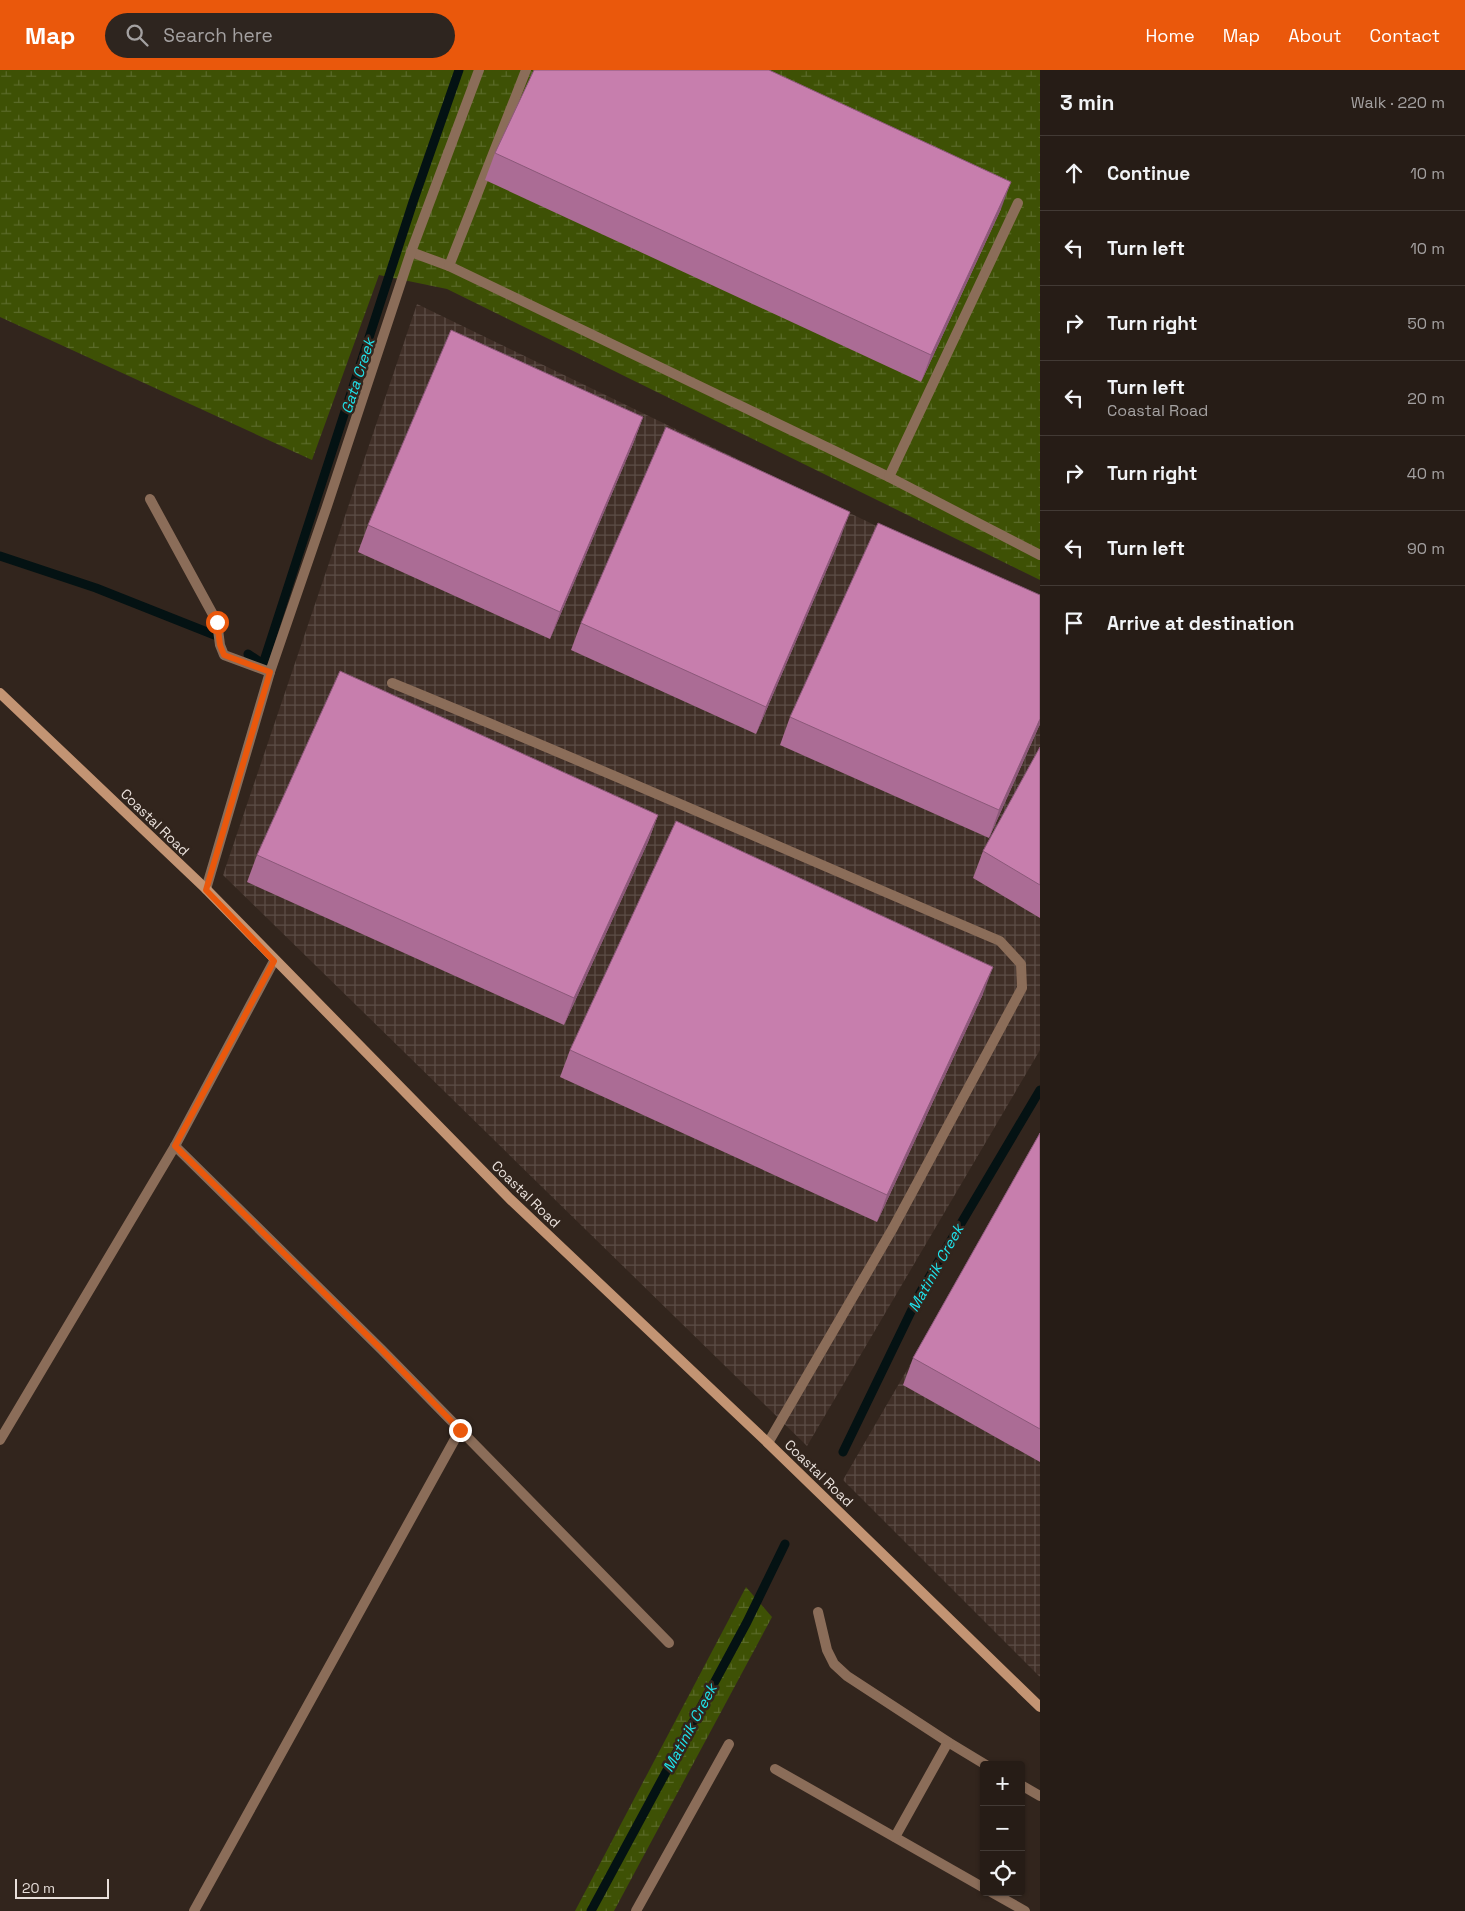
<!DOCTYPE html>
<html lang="en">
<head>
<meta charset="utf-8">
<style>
  body { margin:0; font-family:"Space Grotesk",sans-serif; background:#2e251f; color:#f1f3f6 }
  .controls { position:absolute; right:15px; bottom:15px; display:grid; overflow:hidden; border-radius:5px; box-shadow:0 1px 4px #0004 }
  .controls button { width:45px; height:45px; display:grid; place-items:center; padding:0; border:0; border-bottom:1px solid #423a35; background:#261c16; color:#f1f3f6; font:25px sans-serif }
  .scale { position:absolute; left:15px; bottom:12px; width:94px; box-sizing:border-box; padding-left:5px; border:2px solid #e9e0db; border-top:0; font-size:14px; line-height:18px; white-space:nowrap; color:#e9e0db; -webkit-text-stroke:4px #32251d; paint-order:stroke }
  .stop { position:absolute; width:15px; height:15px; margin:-11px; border:4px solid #ea580c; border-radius:50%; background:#fff }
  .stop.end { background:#ea580c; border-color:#fff; box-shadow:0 1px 5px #0008 }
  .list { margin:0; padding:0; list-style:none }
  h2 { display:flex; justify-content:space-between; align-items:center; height:65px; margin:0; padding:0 20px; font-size:21px }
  h2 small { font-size:16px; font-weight:400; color:#a4a1a1 }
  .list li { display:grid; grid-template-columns:32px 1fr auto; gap:15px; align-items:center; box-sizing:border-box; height:75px; padding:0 20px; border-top:1px solid #423a35 }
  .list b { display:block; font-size:19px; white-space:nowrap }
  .list p { margin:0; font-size:16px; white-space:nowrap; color:#a4a1a1 }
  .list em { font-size:16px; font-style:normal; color:#a4a1a1 }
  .icon { flex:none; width:28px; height:28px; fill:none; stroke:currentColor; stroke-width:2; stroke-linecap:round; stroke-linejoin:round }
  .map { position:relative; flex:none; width:1040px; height:1841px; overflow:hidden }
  header { display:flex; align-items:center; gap:30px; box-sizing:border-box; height:70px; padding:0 25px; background:#ea580c; color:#fff }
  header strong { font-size:24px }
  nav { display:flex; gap:28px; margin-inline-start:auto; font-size:18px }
  .search { width:350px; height:45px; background:#2e251f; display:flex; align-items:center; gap:12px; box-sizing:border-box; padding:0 18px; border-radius:28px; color:#a4a1a1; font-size:19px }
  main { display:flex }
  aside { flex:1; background:#261c16 }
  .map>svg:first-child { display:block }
  .industrial { fill:url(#industrial-grid) }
  .wetland { fill:url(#wetland-marsh) }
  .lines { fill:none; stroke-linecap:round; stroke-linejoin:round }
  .stream { stroke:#041213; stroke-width:9 }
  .service { stroke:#8b6d59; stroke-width:10 }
  .secondary { stroke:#c39473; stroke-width:10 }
  .wall { fill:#ab6c95 }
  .shaded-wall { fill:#8b5879 }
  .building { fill:#c77ead; stroke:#8b5879 }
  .route { stroke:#ea580c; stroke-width:6 }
  .labels { text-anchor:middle; stroke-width:5; stroke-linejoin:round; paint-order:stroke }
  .street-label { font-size:14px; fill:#e9e0db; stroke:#32251d }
  .water-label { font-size:15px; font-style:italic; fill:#1fe2eb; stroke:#32251d }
</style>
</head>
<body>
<header>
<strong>Map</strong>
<div class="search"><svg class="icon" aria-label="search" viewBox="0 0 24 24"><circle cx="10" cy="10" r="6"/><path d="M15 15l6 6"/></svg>Search here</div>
<nav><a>Home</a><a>Map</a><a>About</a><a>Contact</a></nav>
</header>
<main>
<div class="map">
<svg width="1040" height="1841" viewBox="0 0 1040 1841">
  <defs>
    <pattern id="industrial-grid" width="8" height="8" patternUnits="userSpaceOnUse" patternTransform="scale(1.25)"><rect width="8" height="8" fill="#402f27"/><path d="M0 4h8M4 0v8" fill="none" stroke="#5c4d46"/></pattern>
    <pattern id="wetland-marsh" width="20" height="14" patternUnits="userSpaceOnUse" patternTransform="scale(1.25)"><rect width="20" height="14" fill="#3e5105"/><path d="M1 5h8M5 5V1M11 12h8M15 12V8" fill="none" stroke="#5a6a29"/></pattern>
  </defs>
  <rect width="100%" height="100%" fill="#32251d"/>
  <!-- industrial -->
  <g class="industrial">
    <path d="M417,234L1040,535V980L807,1376L223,805Z"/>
    <path d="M1040,1071V1607L843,1410Z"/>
  </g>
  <!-- wetland -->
  <g class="wetland">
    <path d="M0,0H1040V510L447,219L379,205L312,390L0,247Z"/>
    <path d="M746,1517L772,1547L614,1841H575Z"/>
  </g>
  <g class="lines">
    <!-- stream -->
    <g class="stream">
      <path d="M0,486L96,518L217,566"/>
      <path d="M248,584L263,594L413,132L459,0"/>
      <path d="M843,1382L921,1221L1040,1020"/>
      <path d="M591,1841L747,1552L785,1474"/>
    </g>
    <!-- service -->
    <g class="service">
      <path d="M411,182L449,196L526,0"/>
      <path d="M449,196L889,407L1040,485"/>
      <path d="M889,407L1018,133"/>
      <path d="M150,429L217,552L220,575L224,585L270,602"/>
      <path d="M392,613C596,696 797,785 1000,871L1021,894L1022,918L893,1158L768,1373"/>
      <path d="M206,819L270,602L326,439L411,182L479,0"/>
      <path d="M175,1076L382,1280L669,1573"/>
      <path d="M0,1370L175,1076L274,891"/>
      <path d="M818,1542L827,1580L834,1594L847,1606L948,1672L986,1695"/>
      <path d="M775,1699L984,1818"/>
      <path d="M1021,1715L1040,1726"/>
      <path d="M895,1767L948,1672"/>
      <path d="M991,1822L1025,1841"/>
      <path d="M194,1841L460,1360"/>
      <path d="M636,1841L729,1674"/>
    </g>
    <!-- secondary -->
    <path class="secondary" d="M0,623L206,819L510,1129L768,1373L1040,1637"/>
  </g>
  <!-- wall -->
  <g class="wall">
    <path d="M495,83L1001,139L921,312L485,110Z"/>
    <path d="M643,347L633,374L550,569L358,482L368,455Z"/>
    <path d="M840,469L756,664L571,580L581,553Z"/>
    <path d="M790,647L1040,654L989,768L780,675Z"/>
    <path d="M1040,677V848L973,808L983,781Z"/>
    <path d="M658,745L648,772L564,955L247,812L257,785Z"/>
    <path d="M983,924L877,1152L560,1007L570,980Z"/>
    <path d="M1040,1063V1392L903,1315L913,1288Z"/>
  </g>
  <!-- shaded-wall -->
  <g class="shaded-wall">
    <path d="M1011,112L1001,139L921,312L931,285Z"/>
    <path d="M643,347L633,374L550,569L560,542Z"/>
    <path d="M850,442L840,469L756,664L766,637Z"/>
    <path d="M1040,649V654L989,768L999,740Z"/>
    <path d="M658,745L648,772L564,955L574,928Z"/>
    <path d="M993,897L983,924L877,1152L887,1125Z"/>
  </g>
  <!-- building -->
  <g class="building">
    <path d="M534,0H769L1011,112L931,285L495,83Z"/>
    <path d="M451,260L643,347L560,542L368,455Z"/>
    <path d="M666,357L850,442L766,637L581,553Z"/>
    <path d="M878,453L1040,525V649L999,740L790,647Z"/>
    <path d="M340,601L658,745L574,928L257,785Z"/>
    <path d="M1040,677V815L983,781Z"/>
    <path d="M676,751L993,897L887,1125L570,980Z"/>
    <path d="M1040,1063V1359L913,1288Z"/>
  </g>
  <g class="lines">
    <!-- route -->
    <path class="route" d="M217,552L220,575L224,585L270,602L206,820L274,891L175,1076L382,1280L460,1360"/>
  </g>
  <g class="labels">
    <!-- street labels -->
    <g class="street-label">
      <text transform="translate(155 752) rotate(44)" y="5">Coastal Road</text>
      <text transform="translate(526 1124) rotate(44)" y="5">Coastal Road</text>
      <text transform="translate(819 1403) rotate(44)" y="5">Coastal Road</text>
    </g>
    <!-- water labels -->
    <g class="water-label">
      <text transform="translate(358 306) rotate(-72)" y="5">Gata Creek</text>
      <text transform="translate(936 1198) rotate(-61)" y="5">Matinik Creek</text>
      <text transform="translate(690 1658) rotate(-62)" y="5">Matinik Creek</text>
    </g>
  </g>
</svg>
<div class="controls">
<button>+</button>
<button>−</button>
<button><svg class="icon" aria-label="locate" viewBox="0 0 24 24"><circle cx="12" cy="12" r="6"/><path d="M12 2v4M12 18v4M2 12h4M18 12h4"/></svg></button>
</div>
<div class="scale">20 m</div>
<div class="stop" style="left:217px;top:552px"></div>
<div class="stop end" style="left:460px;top:1360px"></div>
</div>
<aside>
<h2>3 min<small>Walk · 220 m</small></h2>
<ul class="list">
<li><svg class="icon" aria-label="ahead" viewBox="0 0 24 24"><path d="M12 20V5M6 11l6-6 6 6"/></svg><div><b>Continue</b></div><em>10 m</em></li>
<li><svg class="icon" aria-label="left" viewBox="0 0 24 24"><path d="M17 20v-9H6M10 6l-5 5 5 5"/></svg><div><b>Turn left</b></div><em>10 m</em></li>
<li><svg class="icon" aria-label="right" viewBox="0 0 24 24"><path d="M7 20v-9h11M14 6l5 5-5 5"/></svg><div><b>Turn right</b></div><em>50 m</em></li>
<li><svg class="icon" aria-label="left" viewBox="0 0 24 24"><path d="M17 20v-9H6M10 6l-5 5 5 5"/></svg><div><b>Turn left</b><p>Coastal Road</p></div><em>20 m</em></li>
<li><svg class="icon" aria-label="right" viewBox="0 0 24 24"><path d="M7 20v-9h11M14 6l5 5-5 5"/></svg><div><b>Turn right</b></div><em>40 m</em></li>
<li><svg class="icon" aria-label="left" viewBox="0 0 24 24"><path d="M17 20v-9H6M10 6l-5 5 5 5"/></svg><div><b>Turn left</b></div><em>90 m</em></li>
<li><svg class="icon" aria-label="arrive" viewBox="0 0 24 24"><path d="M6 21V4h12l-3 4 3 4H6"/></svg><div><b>Arrive at destination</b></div></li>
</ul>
</aside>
</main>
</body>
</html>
